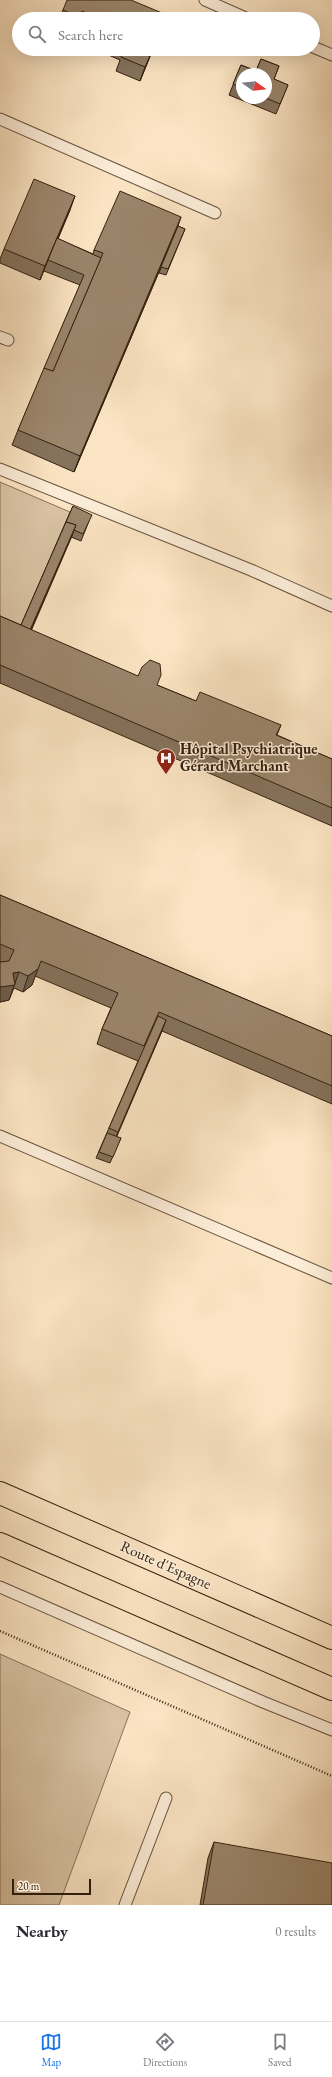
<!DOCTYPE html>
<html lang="en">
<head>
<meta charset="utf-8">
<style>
  body { margin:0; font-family:"EB Garamond",serif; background:#f7f7f7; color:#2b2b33 }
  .compass { position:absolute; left:236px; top:68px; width:36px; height:36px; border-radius:50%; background:#fff; box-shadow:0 4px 16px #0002; rotate:104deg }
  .scale { position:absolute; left:12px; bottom:10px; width:79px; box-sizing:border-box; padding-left:4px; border:2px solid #34200e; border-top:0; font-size:11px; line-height:14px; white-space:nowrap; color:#34200e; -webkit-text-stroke:3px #fcedd8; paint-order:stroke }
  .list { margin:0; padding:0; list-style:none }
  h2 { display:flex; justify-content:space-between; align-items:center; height:52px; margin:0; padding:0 16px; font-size:17px }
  h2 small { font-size:13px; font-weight:400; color:#7c7c81 }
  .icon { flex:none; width:22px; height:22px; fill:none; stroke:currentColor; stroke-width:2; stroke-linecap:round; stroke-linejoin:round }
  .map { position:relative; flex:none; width:332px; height:1905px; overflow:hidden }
  .search { position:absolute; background:#fff; box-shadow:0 4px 16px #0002; left:12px; right:12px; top:12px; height:44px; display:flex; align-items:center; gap:10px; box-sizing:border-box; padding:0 14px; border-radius:22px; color:#7c7c81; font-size:15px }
  .sheet { height:116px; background:#fff }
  nav { display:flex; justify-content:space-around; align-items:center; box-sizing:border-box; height:56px; border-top:1px solid #e1e1e2; background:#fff; font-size:11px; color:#7c7c81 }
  nav a { display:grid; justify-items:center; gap:2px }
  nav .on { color:#1a73e8 }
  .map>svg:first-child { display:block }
  .green { fill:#d9c3a4; stroke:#867259 }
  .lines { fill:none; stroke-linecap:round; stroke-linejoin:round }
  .service-casing { stroke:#66513b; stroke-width:13 }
  .primary-casing { stroke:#34200e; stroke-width:24 }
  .path { stroke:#34200e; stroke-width:2.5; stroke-dasharray:1 2; stroke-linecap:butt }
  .service { stroke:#fcedd8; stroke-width:11 }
  .primary { stroke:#fbe4c3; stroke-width:22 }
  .wall { fill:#85735d; stroke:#34200e; fill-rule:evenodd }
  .shaded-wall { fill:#6c5e4c; stroke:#34200e }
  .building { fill:#9b866c; stroke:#34200e }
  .labels { text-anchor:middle; stroke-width:3; stroke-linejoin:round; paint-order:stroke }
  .poi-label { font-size:15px; font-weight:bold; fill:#34200e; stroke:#fcedd8; text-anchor:start }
  .street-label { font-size:15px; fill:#34200e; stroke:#fcedd8 }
</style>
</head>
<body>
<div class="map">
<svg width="332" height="1905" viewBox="0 0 332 1905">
  <rect width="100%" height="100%" fill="#fbe4c3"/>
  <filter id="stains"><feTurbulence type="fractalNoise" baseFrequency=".005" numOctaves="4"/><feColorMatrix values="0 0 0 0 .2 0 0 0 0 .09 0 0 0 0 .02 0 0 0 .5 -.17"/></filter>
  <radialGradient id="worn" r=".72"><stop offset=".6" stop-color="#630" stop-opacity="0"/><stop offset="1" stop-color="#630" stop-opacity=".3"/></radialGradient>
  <!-- green -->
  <g class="green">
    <path d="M0,482L70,512L15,640L0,634Z"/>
    <path d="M0,1654L130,1712L59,1905H0Z"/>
  </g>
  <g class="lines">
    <!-- service casing -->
    <g class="service-casing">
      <g id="service">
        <path d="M205,0L248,19"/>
        <path d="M313,47L332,55"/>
        <path d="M0,119L215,213"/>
        <path d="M0,337L8,340"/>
        <path d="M0,469L251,570L332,606"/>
        <path d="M0,1136L332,1278"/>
        <path d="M0,1587L263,1702L332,1730"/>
        <path d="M125,1905L166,1798"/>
      </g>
    </g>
    <!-- primary casing -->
    <g class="primary-casing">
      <g id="primary">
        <path d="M0,1493L332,1638"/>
        <path d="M0,1544L332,1689"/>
      </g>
    </g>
    <!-- path -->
    <path class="path" d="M0,1631L332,1776"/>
    <!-- service -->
    <use href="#service" class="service"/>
    <!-- primary -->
    <use href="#primary" class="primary"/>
  </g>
  <!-- wall -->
  <g class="wall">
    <path d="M63,10L162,13L160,19H59Z"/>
    <path d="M106,49H153L140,81L116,71L120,60L104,53Z"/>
    <path d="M261,59L279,66L274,79L288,85L276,114L229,95L241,65L256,71ZM242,74H266V98H242Z"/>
    <path d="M70,210L58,239L93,254L94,250L178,226L185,229L166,275L159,273L163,262L74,472L12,445L18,430L80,285L44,271V270L40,280L0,263V259L4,249Z"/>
    <path d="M73,506L89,521L81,541L71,537L31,630L157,685L196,701L281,725L277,735L332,759V826L0,683V616L21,625Z"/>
    <path d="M0,895L332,1036V1104L162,1031L116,1137L121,1138L110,1163L96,1158L138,1061L97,1044L102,1029L111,1008L35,976L32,985L23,992L14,988L9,1000L0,1002Z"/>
    <path d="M214,1842L332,1905H200L208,1858Z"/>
  </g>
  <!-- shaded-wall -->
  <g class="shaded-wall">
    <path d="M153,49L140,81L145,67Z"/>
    <path d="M75,196L70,210L48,260L40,280L45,266Z"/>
    <path d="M181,217L176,232L74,472L80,456Z"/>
    <path d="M76,525L72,536L25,645L29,634Z"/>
    <path d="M38,969L32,985L23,992L28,976Z"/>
    <path d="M19,972L9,1000L0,1002V987L13,973Z"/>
    <path d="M166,1020L162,1031L114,1143L118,1132Z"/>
  </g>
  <!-- building -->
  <g class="building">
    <path d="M67,0H131L162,13L160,19H99L82,11L79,17L63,10Z"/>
    <path d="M125,49H153L145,67L121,57Z"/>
    <path d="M261,59L279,66L274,79L288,85L280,104L266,98V74H242V88L233,84L241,65L256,71Z"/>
    <path d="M34,179L75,196L45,266L4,249Z"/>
    <path d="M120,191L181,217L80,456L18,430L44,368L53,371L103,253L94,250Z"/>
    <path d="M178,226L185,229L168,269L161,267Z"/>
    <path d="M57,238L101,258L53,371L44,368L84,275L48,260Z"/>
    <path d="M73,506L92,515L83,534L74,530L76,525L66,522Z"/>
    <path d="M66,522L76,525L30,630L21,625Z"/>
    <path d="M0,616L138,676L142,667L150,660L160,664L161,675L157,685L196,701L200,692L281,725L276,735L332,759V808L0,665Z"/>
    <path d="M0,895L332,1036V1086L159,1012L144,1046L102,1029L118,993L41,961L38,969L28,976L19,972L13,973L15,985L0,987V962L9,961L14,950L0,944Z"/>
    <path d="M158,1016L166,1020L118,1132L109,1128Z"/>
    <path d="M107,1133L121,1138L113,1157L99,1152Z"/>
    <path d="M214,1842L332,1863V1905H203Z"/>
  </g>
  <!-- icons -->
  <defs>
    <g id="hospital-pin" transform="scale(1)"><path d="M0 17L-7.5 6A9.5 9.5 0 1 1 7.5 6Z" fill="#8f2418" stroke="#fcedd8"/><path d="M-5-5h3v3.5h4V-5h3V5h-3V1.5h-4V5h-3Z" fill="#fff"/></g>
  </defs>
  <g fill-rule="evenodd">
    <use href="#hospital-pin" x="166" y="758"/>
  </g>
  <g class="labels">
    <!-- poi labels -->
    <g class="poi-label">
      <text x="180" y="754">Hôpital Psychiatrique<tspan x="180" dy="17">Gérard Marchant</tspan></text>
    </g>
    <!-- street labels -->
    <g class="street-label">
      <text transform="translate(166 1565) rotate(24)" y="5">Route d'Espagne</text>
    </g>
  </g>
  <rect width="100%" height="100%" filter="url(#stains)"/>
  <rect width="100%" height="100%" fill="url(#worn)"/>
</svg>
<svg class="compass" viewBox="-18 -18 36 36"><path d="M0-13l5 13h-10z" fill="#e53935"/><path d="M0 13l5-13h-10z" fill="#7c7c81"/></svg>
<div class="scale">20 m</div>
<div class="search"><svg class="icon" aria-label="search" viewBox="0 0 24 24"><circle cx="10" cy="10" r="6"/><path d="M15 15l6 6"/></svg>Search here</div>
</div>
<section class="sheet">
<h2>Nearby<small>0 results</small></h2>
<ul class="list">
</ul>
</section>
<nav>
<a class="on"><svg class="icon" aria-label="map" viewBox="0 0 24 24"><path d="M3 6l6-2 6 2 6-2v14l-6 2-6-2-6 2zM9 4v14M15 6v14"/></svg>Map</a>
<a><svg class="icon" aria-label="directions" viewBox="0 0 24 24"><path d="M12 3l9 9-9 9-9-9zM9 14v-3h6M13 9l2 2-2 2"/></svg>Directions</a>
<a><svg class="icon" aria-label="saved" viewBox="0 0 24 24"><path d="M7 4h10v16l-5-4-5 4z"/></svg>Saved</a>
</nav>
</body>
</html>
